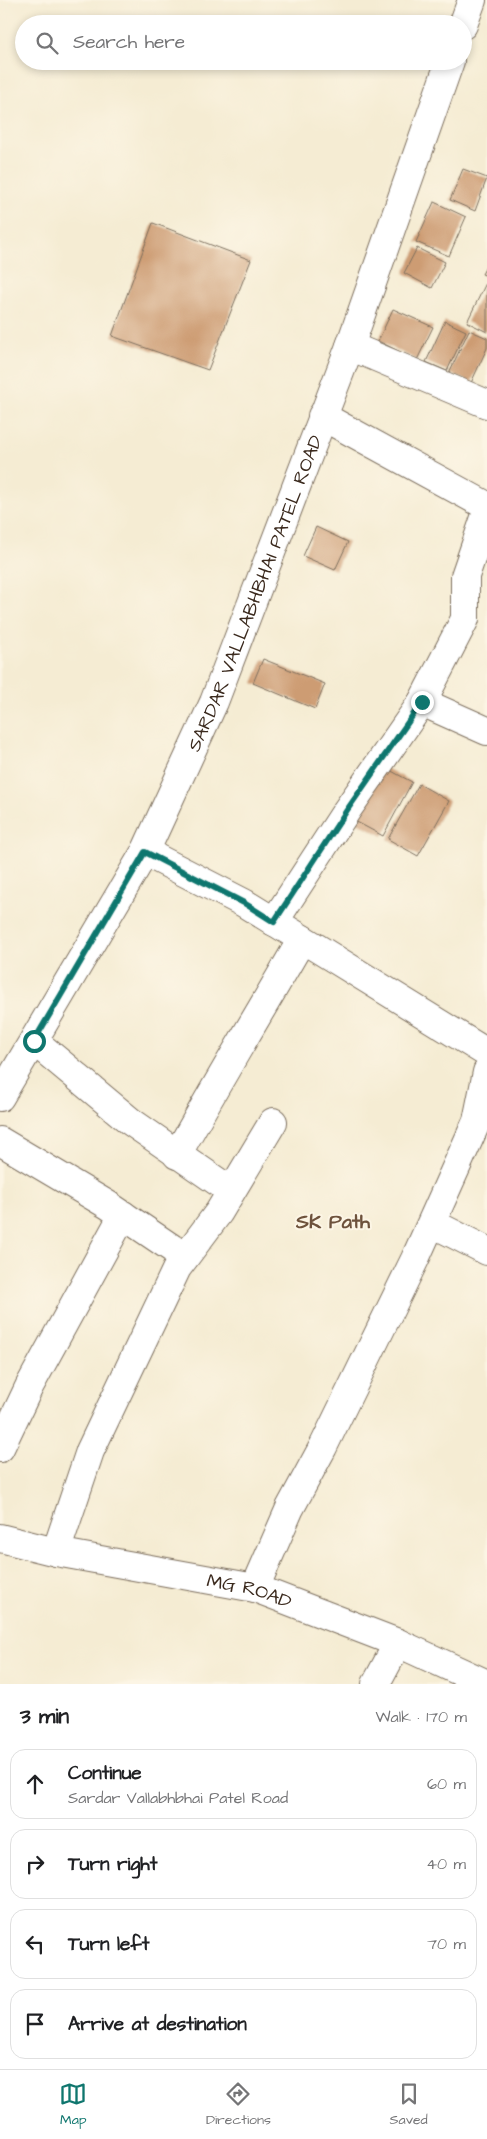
<!DOCTYPE html>
<html lang="en">
<head>
<meta charset="utf-8">
<style>
  body { margin:0; font-family:"Architects Daughter",sans-serif; background:#f2f2f2; color:#202124 }
  .stop { position:absolute; width:15px; height:15px; margin:-11px; border:4px solid #0f766e; border-radius:50%; background:#fff }
  .stop.end { background:#0f766e; border-color:#fff; box-shadow:0 1px 5px #0008 }
  .list { margin:0; padding:0; list-style:none }
  h2 { display:flex; justify-content:space-between; align-items:center; height:65px; margin:0; padding:0 20px; font-size:21px }
  h2 small { font-size:16px; font-weight:400; color:#757577 }
  .list li { display:grid; grid-template-columns:32px 1fr auto; gap:15px; align-items:center; box-sizing:border-box; height:70px; margin:0 10px 10px; padding:0 10px; border:1px solid #e0e0e0; border-radius:15px }
  .list b { display:block; font-size:19px; white-space:nowrap }
  .list p { margin:0; font-size:16px; white-space:nowrap; color:#757577 }
  .list em { font-size:16px; font-style:normal; color:#757577 }
  .icon { flex:none; width:28px; height:28px; fill:none; stroke:currentColor; stroke-width:2; stroke-linecap:round; stroke-linejoin:round }
  .map { position:relative; flex:none; width:487px; height:1684px; overflow:hidden }
  .search { position:absolute; background:#fff; box-shadow:0 2px 8px #0003; left:15px; right:15px; top:15px; height:55px; display:flex; align-items:center; gap:12px; box-sizing:border-box; padding:0 18px; border-radius:28px; color:#757577; font-size:19px }
  .sheet { height:385px; background:#fff }
  nav { display:flex; justify-content:space-around; align-items:center; box-sizing:border-box; height:70px; border-top:1px solid #e0e0e0; background:#fff; font-size:14px; color:#757577 }
  nav a { display:grid; justify-items:center; gap:2px }
  nav .on { color:#0f766e }
  .map>svg:first-child { display:block }
  .building { fill:#cd9c73 }
  .lines { fill:none; stroke-linecap:round; stroke-linejoin:round }
  .minor-casing { stroke:#7c6e5d; stroke-width:30 }
  .minor { stroke:#fff; stroke-width:28 }
  .route { stroke:#0f766e; stroke-width:6 }
  .labels { text-anchor:middle; stroke-width:4; stroke-linejoin:round; paint-order:stroke }
  .street-label { font-size:19px; fill:#3b2a1e; stroke:#fcf5e5 }
  .neighbourhood-label { font-size:20px; font-weight:bold; fill:#6e523c; stroke:#fcf5e5 }
</style>
</head>
<body>
<div class="map">
<svg width="487" height="1684" viewBox="0 0 487 1684">
  <rect width="100%" height="100%" fill="#fcf5e5"/>
  <filter id="ink" filterUnits="userSpaceOnUse"><feTurbulence type="fractalNoise" baseFrequency=".02" numOctaves="2"/><feDisplacementMap in="SourceGraphic" scale="10" xChannelSelector="R" yChannelSelector="G"/><feConvolveMatrix kernelMatrix="1 2 1 2 8 2 1 2 1" color-interpolation-filters="sRGB"/></filter>
  <filter id="wash" filterUnits="userSpaceOnUse"><feTurbulence type="fractalNoise" baseFrequency=".0096" numOctaves="4" result="noise"/><feDisplacementMap in="SourceGraphic" scale="20" xChannelSelector="R" yChannelSelector="G"/><feGaussianBlur stdDeviation="1.12" result="paint"/><feColorMatrix in="noise" values="0 0 0 0 0 0 0 0 0 0 0 0 0 0 0 0 0 1.4 0 .05"/><feComposite in="paint" operator="in"/></filter>
  <g filter="url(#wash)">
    <rect width="100%" height="100%" fill="#f5ecd3"/>
    <g id="blocks">
      <!-- building -->
      <g class="building">
        <path d="M463,169L487,178L475,211L450,200Z"/>
        <path d="M434,202L466,217L449,256L416,242Z"/>
        <path d="M153,223L251,260L208,370L112,336Z"/>
        <path d="M417,248L445,262L432,288L404,273Z"/>
        <path d="M487,265V276L482,274Z"/>
        <path d="M487,281V332L467,322Z"/>
        <path d="M393,309L433,327L417,360L378,341Z"/>
        <path d="M445,321L466,331L447,371L426,362Z"/>
        <path d="M469,330L487,338V348L471,383L449,373Z"/>
        <path d="M316,527L348,542L335,570L303,556Z"/>
        <path d="M263,659L325,684L315,709L253,683Z"/>
        <path d="M382,766L412,782L383,836L353,820Z"/>
        <path d="M419,784L449,801L418,856L388,839Z"/>
      </g>
    </g>
  </g>
  <g filter="url(#ink)">
    <use href="#blocks" fill-opacity="0" stroke="#7c6e5d" stroke-width="1"/>
    <g class="lines">
      <!-- minor casing -->
      <g class="minor-casing">
        <g id="minor">
          <path d="M463,25L472,0"/>
          <path d="M350,346L487,404"/>
          <path d="M322,416L487,506"/>
          <path d="M422,702L487,731"/>
          <path d="M145,852L244,903L487,1053"/>
          <path d="M274,922L347,810L422,702L465,619V576L487,512"/>
          <path d="M34,1041L130,1121L231,1191"/>
          <path id="s1" d="M0,1097L145,852L214,702L350,346L450,61"/>
          <path d="M0,1141L108,1205L185,1257"/>
          <path d="M177,1155C217,1082 261,1011 302,939"/>
          <path d="M432,1223L487,1251"/>
          <path d="M0,1448L29,1387L123,1215"/>
          <path id="s2" d="M0,1538L56,1552L255,1588L398,1643L487,1684"/>
          <path d="M56,1552L90,1451L177,1268L219,1212L273,1122"/>
          <path d="M255,1588L290,1508L323,1447L415,1259L477,1121L487,1072"/>
          <path d="M376,1684L398,1643"/>
        </g>
      </g>
      <!-- minor -->
      <use href="#minor" class="minor"/>
    </g>
  </g>
  <g class="lines" filter="url(#ink)">
    <!-- route -->
    <path class="route" d="M34,1041L145,852L244,903L274,922L347,810L422,702"/>
  </g>
  <g class="labels">
    <!-- street labels -->
    <g class="street-label">
      <text dy="7" stroke="none"><textPath href="#s1" startOffset="566">SARDAR VALLABHBHAI PATEL ROAD</textPath></text>
      <text dy="7" stroke="none"><textPath href="#s2" startOffset="255">MG ROAD</textPath></text>
    </g>
    <!-- neighbourhood labels -->
    <g class="neighbourhood-label">
      <text x="333" y="1228">SK Path</text>
    </g>
  </g>
</svg>
<div class="stop" style="left:34px;top:1041px"></div>
<div class="stop end" style="left:422px;top:702px"></div>
<div class="search"><svg class="icon" aria-label="search" viewBox="0 0 24 24"><circle cx="10" cy="10" r="6"/><path d="M15 15l6 6"/></svg>Search here</div>
</div>
<section class="sheet">
<h2>3 min<small>Walk · 170 m</small></h2>
<ul class="list">
<li><svg class="icon" aria-label="ahead" viewBox="0 0 24 24"><path d="M12 20V5M6 11l6-6 6 6"/></svg><div><b>Continue</b><p>Sardar Vallabhbhai Patel Road</p></div><em>60 m</em></li>
<li><svg class="icon" aria-label="right" viewBox="0 0 24 24"><path d="M7 20v-9h11M14 6l5 5-5 5"/></svg><div><b>Turn right</b></div><em>40 m</em></li>
<li><svg class="icon" aria-label="left" viewBox="0 0 24 24"><path d="M17 20v-9H6M10 6l-5 5 5 5"/></svg><div><b>Turn left</b></div><em>70 m</em></li>
<li><svg class="icon" aria-label="arrive" viewBox="0 0 24 24"><path d="M6 21V4h12l-3 4 3 4H6"/></svg><div><b>Arrive at destination</b></div></li>
</ul>
</section>
<nav>
<a class="on"><svg class="icon" aria-label="map" viewBox="0 0 24 24"><path d="M3 6l6-2 6 2 6-2v14l-6 2-6-2-6 2zM9 4v14M15 6v14"/></svg>Map</a>
<a><svg class="icon" aria-label="directions" viewBox="0 0 24 24"><path d="M12 3l9 9-9 9-9-9zM9 14v-3h6M13 9l2 2-2 2"/></svg>Directions</a>
<a><svg class="icon" aria-label="saved" viewBox="0 0 24 24"><path d="M7 4h10v16l-5-4-5 4z"/></svg>Saved</a>
</nav>
</body>
</html>
